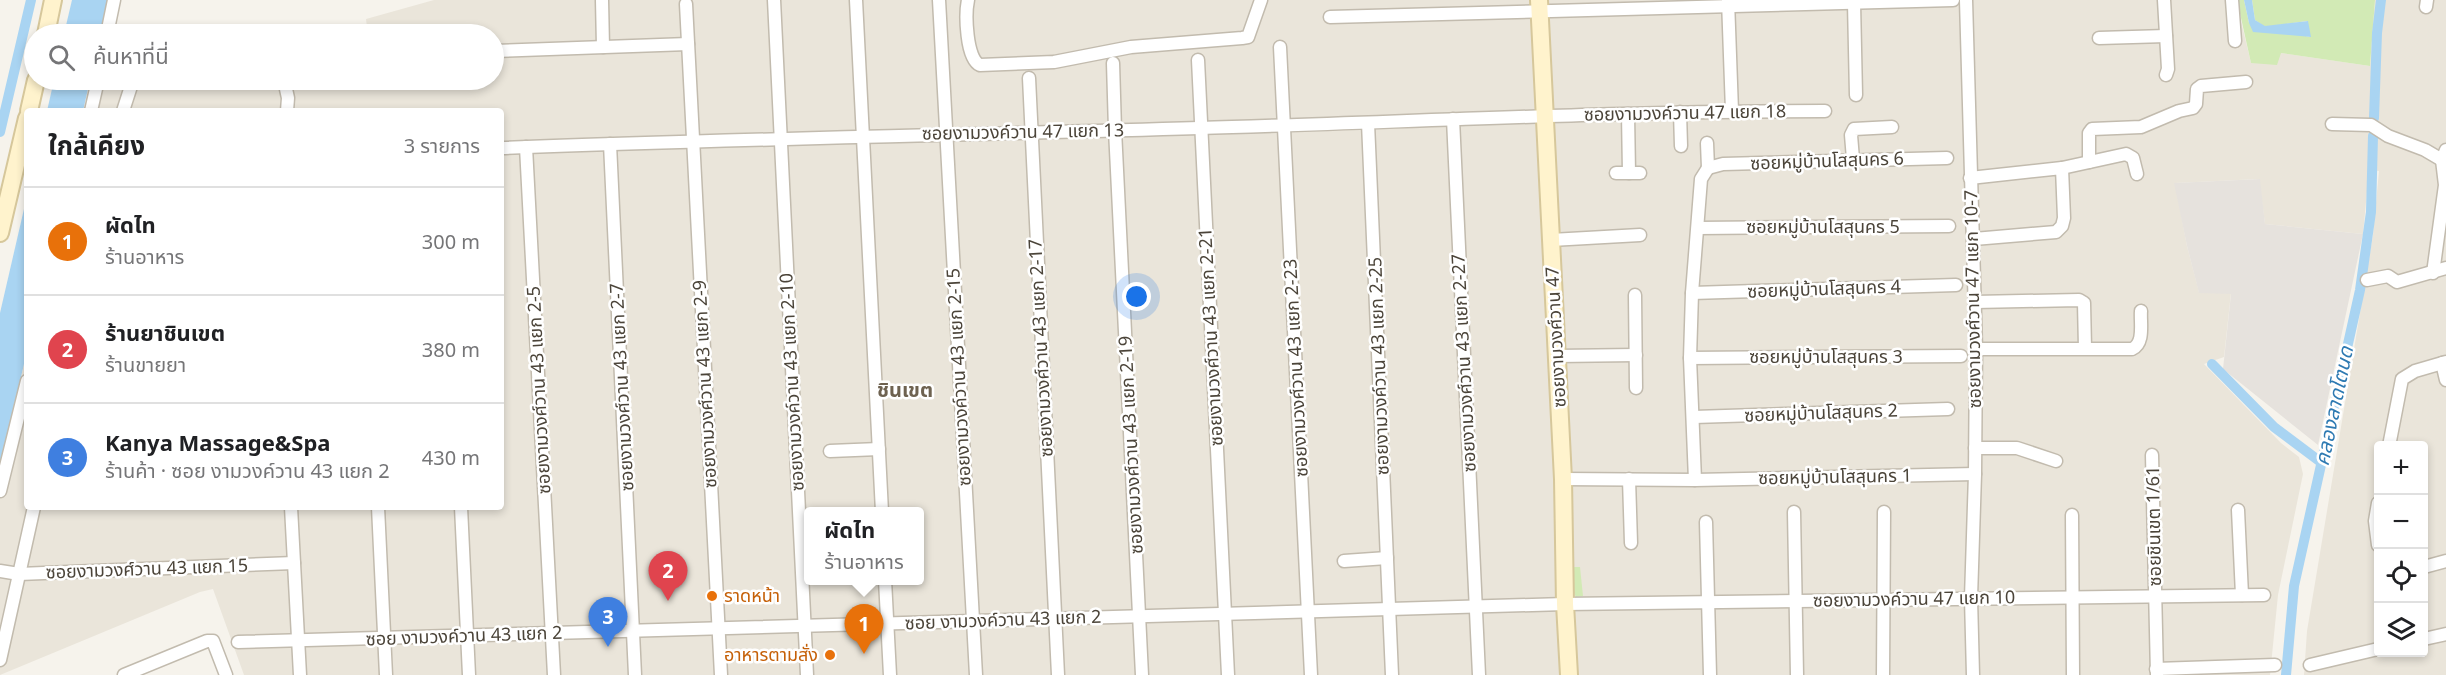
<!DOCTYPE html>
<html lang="th">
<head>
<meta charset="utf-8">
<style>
  body { margin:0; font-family:"Noto Sans","Noto Sans Thai",sans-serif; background:#f2f2f2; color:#202124 }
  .controls { position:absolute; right:18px; bottom:18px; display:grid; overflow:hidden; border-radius:6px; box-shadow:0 3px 9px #0003 }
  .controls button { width:54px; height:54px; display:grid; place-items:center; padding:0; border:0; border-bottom:2px solid #e0e0e0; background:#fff; color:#202124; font:30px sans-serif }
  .you { position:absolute; left:1137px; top:297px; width:21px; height:21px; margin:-15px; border:4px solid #fff; border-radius:50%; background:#1a73e8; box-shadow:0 0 0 9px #1a73e833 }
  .badge { display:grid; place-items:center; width:39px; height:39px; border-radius:50%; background:#fc3f1d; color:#fff; font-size:20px; font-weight:700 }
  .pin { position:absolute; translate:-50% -50px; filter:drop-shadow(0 2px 3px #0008) }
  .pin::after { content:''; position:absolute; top:32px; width:21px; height:18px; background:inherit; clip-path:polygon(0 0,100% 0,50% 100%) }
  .popup { position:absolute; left:804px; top:507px; width:120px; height:78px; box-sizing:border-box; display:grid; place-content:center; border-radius:6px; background:#fff; filter:drop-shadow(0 2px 4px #0005); font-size:20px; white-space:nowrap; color:#757577 }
  .popup b { font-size:22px; color:#202124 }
  .popup::after { content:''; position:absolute; left:50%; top:100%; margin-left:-12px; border:12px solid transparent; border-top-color:#fff }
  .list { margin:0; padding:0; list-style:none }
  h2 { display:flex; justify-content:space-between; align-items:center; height:78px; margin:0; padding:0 24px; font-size:26px }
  h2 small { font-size:20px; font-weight:400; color:#757577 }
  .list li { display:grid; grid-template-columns:39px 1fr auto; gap:18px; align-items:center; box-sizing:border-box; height:108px; padding:0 24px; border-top:2px solid #e0e0e0 }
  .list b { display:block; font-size:22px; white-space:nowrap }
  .list p { margin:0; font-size:20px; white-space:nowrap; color:#757577 }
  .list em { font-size:20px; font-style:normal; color:#757577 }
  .icon { flex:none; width:33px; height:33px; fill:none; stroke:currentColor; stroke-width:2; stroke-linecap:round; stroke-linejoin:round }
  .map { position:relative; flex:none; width:2446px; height:675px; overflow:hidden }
  .search { position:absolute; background:#fff; box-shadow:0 3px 9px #0003; left:24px; top:24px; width:480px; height:66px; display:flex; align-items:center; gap:15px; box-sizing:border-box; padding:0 21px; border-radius:33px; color:#757577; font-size:22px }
  .panel { position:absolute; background:#fff; box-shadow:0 3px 9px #0003; left:24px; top:108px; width:480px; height:402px; border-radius:6px }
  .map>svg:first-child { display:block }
  .residential { fill:#eae5da; fill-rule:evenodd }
  .industrial { fill:#e6e2dd }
  .green { fill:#d2eab5 }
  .water { fill:#a9d4f2 }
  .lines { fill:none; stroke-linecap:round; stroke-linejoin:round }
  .canal { stroke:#a9d4f2; stroke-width:10 }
  .street-casing { stroke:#c2bbae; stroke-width:15 }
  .secondary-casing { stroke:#d6c79b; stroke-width:20 }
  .street { stroke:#fff; stroke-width:12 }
  .secondary { stroke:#fff3cd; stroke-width:16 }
  .food-dot { fill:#e8710a; stroke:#fff; stroke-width:2 }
  .labels { text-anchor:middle; stroke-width:5; stroke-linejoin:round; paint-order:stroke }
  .street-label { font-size:18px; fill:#4b4439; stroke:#fff }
  .food-label { font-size:18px; fill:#c56008; stroke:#fff; text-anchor:start }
  .neighbourhood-label { font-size:20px; font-weight:bold; fill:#6e6250; stroke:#fff }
  .water-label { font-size:20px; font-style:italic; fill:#2e7ab2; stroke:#fff }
</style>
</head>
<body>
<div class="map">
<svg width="2446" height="675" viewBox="0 0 2446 675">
  <rect width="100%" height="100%" fill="#f6f3ec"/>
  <!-- residential -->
  <path class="residential" d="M434,0H2236L2251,63L2281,53L2370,66L2375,0H2446V675H2304L2307,631L2373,235L2379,171L2369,170L2363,234L2265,224L2259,179L2175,183L2187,246L2199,292L2231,293L2224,357L2204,364L2281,443L2299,457L2303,474L2278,595L2270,675H244L213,589L200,592L0,675V468L27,351V507H501V111H94L102,80H494V34H177L212,31L367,27L366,19ZM2378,446H2424V652H2378ZM808,512H920V580H808Z"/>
  <!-- industrial -->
  <path class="industrial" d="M2260,179L2265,224L2363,234L2318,445L2223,369L2231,294L2199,293L2187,246L2174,183Z"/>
  <!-- green -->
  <g class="green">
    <path d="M2237,0H2244L2249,23L2310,37L2307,21L2265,27L2255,20L2252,0H2375L2370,66L2281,53L2277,65L2251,63Z"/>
    <path d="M1572,567H1580L1583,596L1576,597L1574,593Z"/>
  </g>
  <!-- water -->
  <g class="water">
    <path d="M72,0H108L100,34H64Z"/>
    <path d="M2244,0H2252L2255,20L2265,26L2308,21L2311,37L2253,32L2249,23Z"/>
    <path d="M54,80H90L83,111H47Z"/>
    <path d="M27,196V351L0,468V313Z"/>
  </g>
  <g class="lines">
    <!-- canal -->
    <g class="canal">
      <path d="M2374,118L2377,33L2381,0"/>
      <path d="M0,132L31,0"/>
      <path d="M2212,364L2274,427L2322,463"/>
      <path d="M2286,675L2294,586L2360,290L2371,212L2373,136"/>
    </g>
    <!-- street casing -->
    <g class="street-casing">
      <g id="street">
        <path d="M602,0L603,47"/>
        <path d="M774,0L807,675"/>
        <path d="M856,0L882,512"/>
        <path d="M939,0L976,675"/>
        <path d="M968,0C965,14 966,59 980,65L1054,62L1131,47L1242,38L1248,37L1261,0"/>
        <path d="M1728,0L1732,111"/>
        <path d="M1966,0L1976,349L1975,474L1971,598L1973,675"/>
        <path d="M2164,0L2168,69L2166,75"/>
        <path d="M2232,0L2235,41"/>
        <path d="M1854,3L1856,95"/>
        <path d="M686,4L721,675"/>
        <path d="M2426,7L2427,0"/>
        <path d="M1330,17L1953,0"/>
        <path d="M107,34L114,0"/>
        <path d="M2099,38L2166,36"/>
        <path d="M1280,47L1311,675"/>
        <path d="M494,51L688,44"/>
        <path d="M1198,60L1228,675"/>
        <path d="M1113,63L1115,130L1142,675"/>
        <path d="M1029,78L1058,675"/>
        <path d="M284,80L288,98L287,111"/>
        <path d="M91,111L98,80"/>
        <path d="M123,111L133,80"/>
        <path d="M1680,112L1681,146"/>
        <path d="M1628,114L1629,173"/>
        <path d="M1453,119L1479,675"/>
        <path d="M1368,123L1392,675"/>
        <path d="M2332,124L2371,125L2388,136L2425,150L2442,160"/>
        <path d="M1707,143L1708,168"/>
        <path d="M610,144L635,675"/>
        <path d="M526,147L554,675"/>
        <path d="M501,148C734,139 967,135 1199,128C1408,122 1616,111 1825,111"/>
        <path d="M1853,159L1851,135L1854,129L1892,127"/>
        <path d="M2089,162V133L2092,129L2141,127L2179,111L2193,108L2196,104L2197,89L2201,86L2246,82"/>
        <path d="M1708,168L1723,164L1947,158"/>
        <path d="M2062,168L2126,154L2133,158L2137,174"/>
        <path d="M1616,173H1640"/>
        <path d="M1970,178L2062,168L2064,218L2062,226L2056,232L1974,239"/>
        <path d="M1698,228L1949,226"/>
        <path d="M1551,240L1640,235"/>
        <path d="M2433,273L2445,185L2442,160L2446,150"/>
        <path d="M2367,280L2388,276L2397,282L2446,268"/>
        <path d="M1692,293L1956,285"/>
        <path d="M1635,295L1636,388"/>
        <path d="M1975,302L2079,300L2084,303L2085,348"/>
        <path d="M1976,349H2132C2145,343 2140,323 2141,311"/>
        <path d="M1557,356L1636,355"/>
        <path d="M1690,358L1961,356"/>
        <path d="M2442,363L2446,380"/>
        <path d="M1694,417L1948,409"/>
        <path d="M2389,446L2402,379L2415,371L2446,362"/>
        <path d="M1975,448H2017L2056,461"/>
        <path d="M830,451L879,449"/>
        <path d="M2152,455L2157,675"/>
        <path d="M1563,479L1695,480L1690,358L1692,293L1701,179L1708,168"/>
        <path d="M1629,479L1631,543"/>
        <path d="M1695,480L1975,474"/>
        <path d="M0,491L27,381"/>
        <path d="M2378,503L2375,521L2378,545"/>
        <path d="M291,507L300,675"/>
        <path d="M378,507L386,675"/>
        <path d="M461,507L469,675"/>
        <path d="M2238,510L2242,595"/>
        <path d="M1794,512L1797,675"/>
        <path d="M2072,515L2073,675"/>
        <path d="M1706,522L1710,675"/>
        <path d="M1344,561L1387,558"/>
        <path d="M2424,567L2446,561"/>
        <path d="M0,571L19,574L294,563"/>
        <path d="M885,580L890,675"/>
        <path d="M2424,639L2446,634"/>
        <path d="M238,642L1565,604L2264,595"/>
        <path d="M0,660L34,507"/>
        <path d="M2310,665L2378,649"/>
        <path d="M2156,669L2275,665"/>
        <path d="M124,675L207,641H213L226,675"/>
        <path d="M1883,675L1884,512"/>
      </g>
    </g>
    <!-- secondary casing -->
    <g class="secondary-casing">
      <g id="secondary">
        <path d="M1539,0L1563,479L1565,604L1569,675"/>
        <path d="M46,34L53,0"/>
        <path d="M29,111L36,80"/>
        <path d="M0,233L27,118"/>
      </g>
    </g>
    <!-- street -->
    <use href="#street" class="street"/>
    <!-- secondary -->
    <use href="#secondary" class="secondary"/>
  </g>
  <!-- markers -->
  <g class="food-dot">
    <circle cx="712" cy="596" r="6"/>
    <circle cx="830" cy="655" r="6"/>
  </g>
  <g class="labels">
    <!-- street labels -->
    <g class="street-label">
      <text transform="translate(1685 113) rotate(-1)" y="6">ซอยงามวงค์วาน 47 แยก 18</text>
      <text transform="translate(1023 132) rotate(-1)" y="6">ซอยงามวงค์วาน 47 แยก 13</text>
      <text transform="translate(1827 161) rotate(-2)" y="6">ซอยหมู่บ้านโสสุนคร 6</text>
      <text x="1823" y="233">ซอยหมู่บ้านโสสุนคร 5</text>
      <text transform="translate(1824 289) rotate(-2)" y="6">ซอยหมู่บ้านโสสุนคร 4</text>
      <text transform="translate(1973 299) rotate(-91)" y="6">ซอยงามวงศ์วาน 47 แยก 10-7</text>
      <text transform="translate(1211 337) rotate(-93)" y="6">ซอยงามวงศ์วาน 43 แยก 2-21</text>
      <text transform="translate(1556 337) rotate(-93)" y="6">ซอยงามวงศ์วาน 47</text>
      <text transform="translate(1041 348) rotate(-93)" y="6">ซอยงามวงศ์วาน 43 แยก 2-17</text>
      <text x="1826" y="363">ซอยหมู่บ้านโสสุนคร 3</text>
      <text transform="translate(1464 363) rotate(-93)" y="6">ซอยงามวงศ์วาน 43 แยก 2-27</text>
      <text transform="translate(1379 366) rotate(-92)" y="6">ซอยงามวงค์วาน 43 แยก 2-25</text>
      <text transform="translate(1296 368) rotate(-93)" y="6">ซอยงามวงศ์วาน 43 แยก 2-23</text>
      <text transform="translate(959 377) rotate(-93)" y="6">ซอยงามวงค์วาน 43 แยก 2-15</text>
      <text transform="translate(792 382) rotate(-93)" y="6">ซอยงามวงค์วาน 43 แยก 2-10</text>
      <text transform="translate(705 384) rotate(-93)" y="6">ซอยงามวงศ์วาน 43 แยก 2-9</text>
      <text transform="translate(622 387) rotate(-93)" y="6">ซอยงามวงศ์วาน 43 แยก 2-7</text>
      <text transform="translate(539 390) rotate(-93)" y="6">ซอยงามวงศ์วาน 43 แยก 2-5</text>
      <text transform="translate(1821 413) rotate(-2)" y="6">ซอยหมู่บ้านโสสุนคร 2</text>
      <text transform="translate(1131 445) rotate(-93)" y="6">ซอยงามวงศ์วาน 43 แยก 2-19</text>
      <text transform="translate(1835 477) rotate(-1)" y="6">ซอยหมู่บ้านโสสุนคร 1</text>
      <text transform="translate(2154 526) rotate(-91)" y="6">ซอยชินเขต 1/61</text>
      <text transform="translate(147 569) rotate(-2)" y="6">ซอยงามวงศ์วาน 43 แยก 15</text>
      <text transform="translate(1914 599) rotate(-1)" y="6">ซอยงามวงค์วาน 47 แยก 10</text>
      <text transform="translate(1003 620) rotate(-2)" y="6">ซอย งามวงค์วาน 43 แยก 2</text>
      <text transform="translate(464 636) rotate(-2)" y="6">ซอย งามวงค์วาน 43 แยก 2</text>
    </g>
    <!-- food labels -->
    <g class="food-label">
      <text x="724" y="602">ราดหน้า</text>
      <text x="818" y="661" text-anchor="end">อาหารตามสั่ง</text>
    </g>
    <!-- neighbourhood labels -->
    <g class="neighbourhood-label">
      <text x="905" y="397">ชินเขต</text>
    </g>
    <!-- water labels -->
    <g class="water-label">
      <text transform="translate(2334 406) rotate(-78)" y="7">คลองลาดโตนด</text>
    </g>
  </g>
</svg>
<div class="controls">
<button>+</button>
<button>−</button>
<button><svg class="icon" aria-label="locate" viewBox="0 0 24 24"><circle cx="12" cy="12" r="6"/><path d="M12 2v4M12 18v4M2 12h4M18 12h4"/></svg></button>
<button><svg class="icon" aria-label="layers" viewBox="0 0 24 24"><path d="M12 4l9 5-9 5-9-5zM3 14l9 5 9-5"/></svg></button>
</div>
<div class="you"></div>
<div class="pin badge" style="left:864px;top:654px;background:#e8710a">1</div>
<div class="popup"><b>ผัดไท</b>ร้านอาหาร</div>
<div class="pin badge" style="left:668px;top:601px;background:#e0444e">2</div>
<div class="pin badge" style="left:608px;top:647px;background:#3f7fe0">3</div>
<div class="search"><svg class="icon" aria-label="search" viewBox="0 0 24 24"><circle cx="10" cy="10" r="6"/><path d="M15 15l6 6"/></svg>ค้นหาที่นี่</div>
<section class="panel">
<h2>ใกล้เคียง<small>3 รายการ</small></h2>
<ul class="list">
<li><span class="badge" style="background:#e8710a">1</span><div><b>ผัดไท</b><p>ร้านอาหาร</p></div><em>300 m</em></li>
<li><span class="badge" style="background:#e0444e">2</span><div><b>ร้านยาชินเขต</b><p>ร้านขายยา</p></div><em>380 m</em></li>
<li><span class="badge" style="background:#3f7fe0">3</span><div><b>Kanya Massage&amp;Spa</b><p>ร้านค้า · ซอย งามวงค์วาน 43 แยก 2</p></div><em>430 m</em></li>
</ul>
</section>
</div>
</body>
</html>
